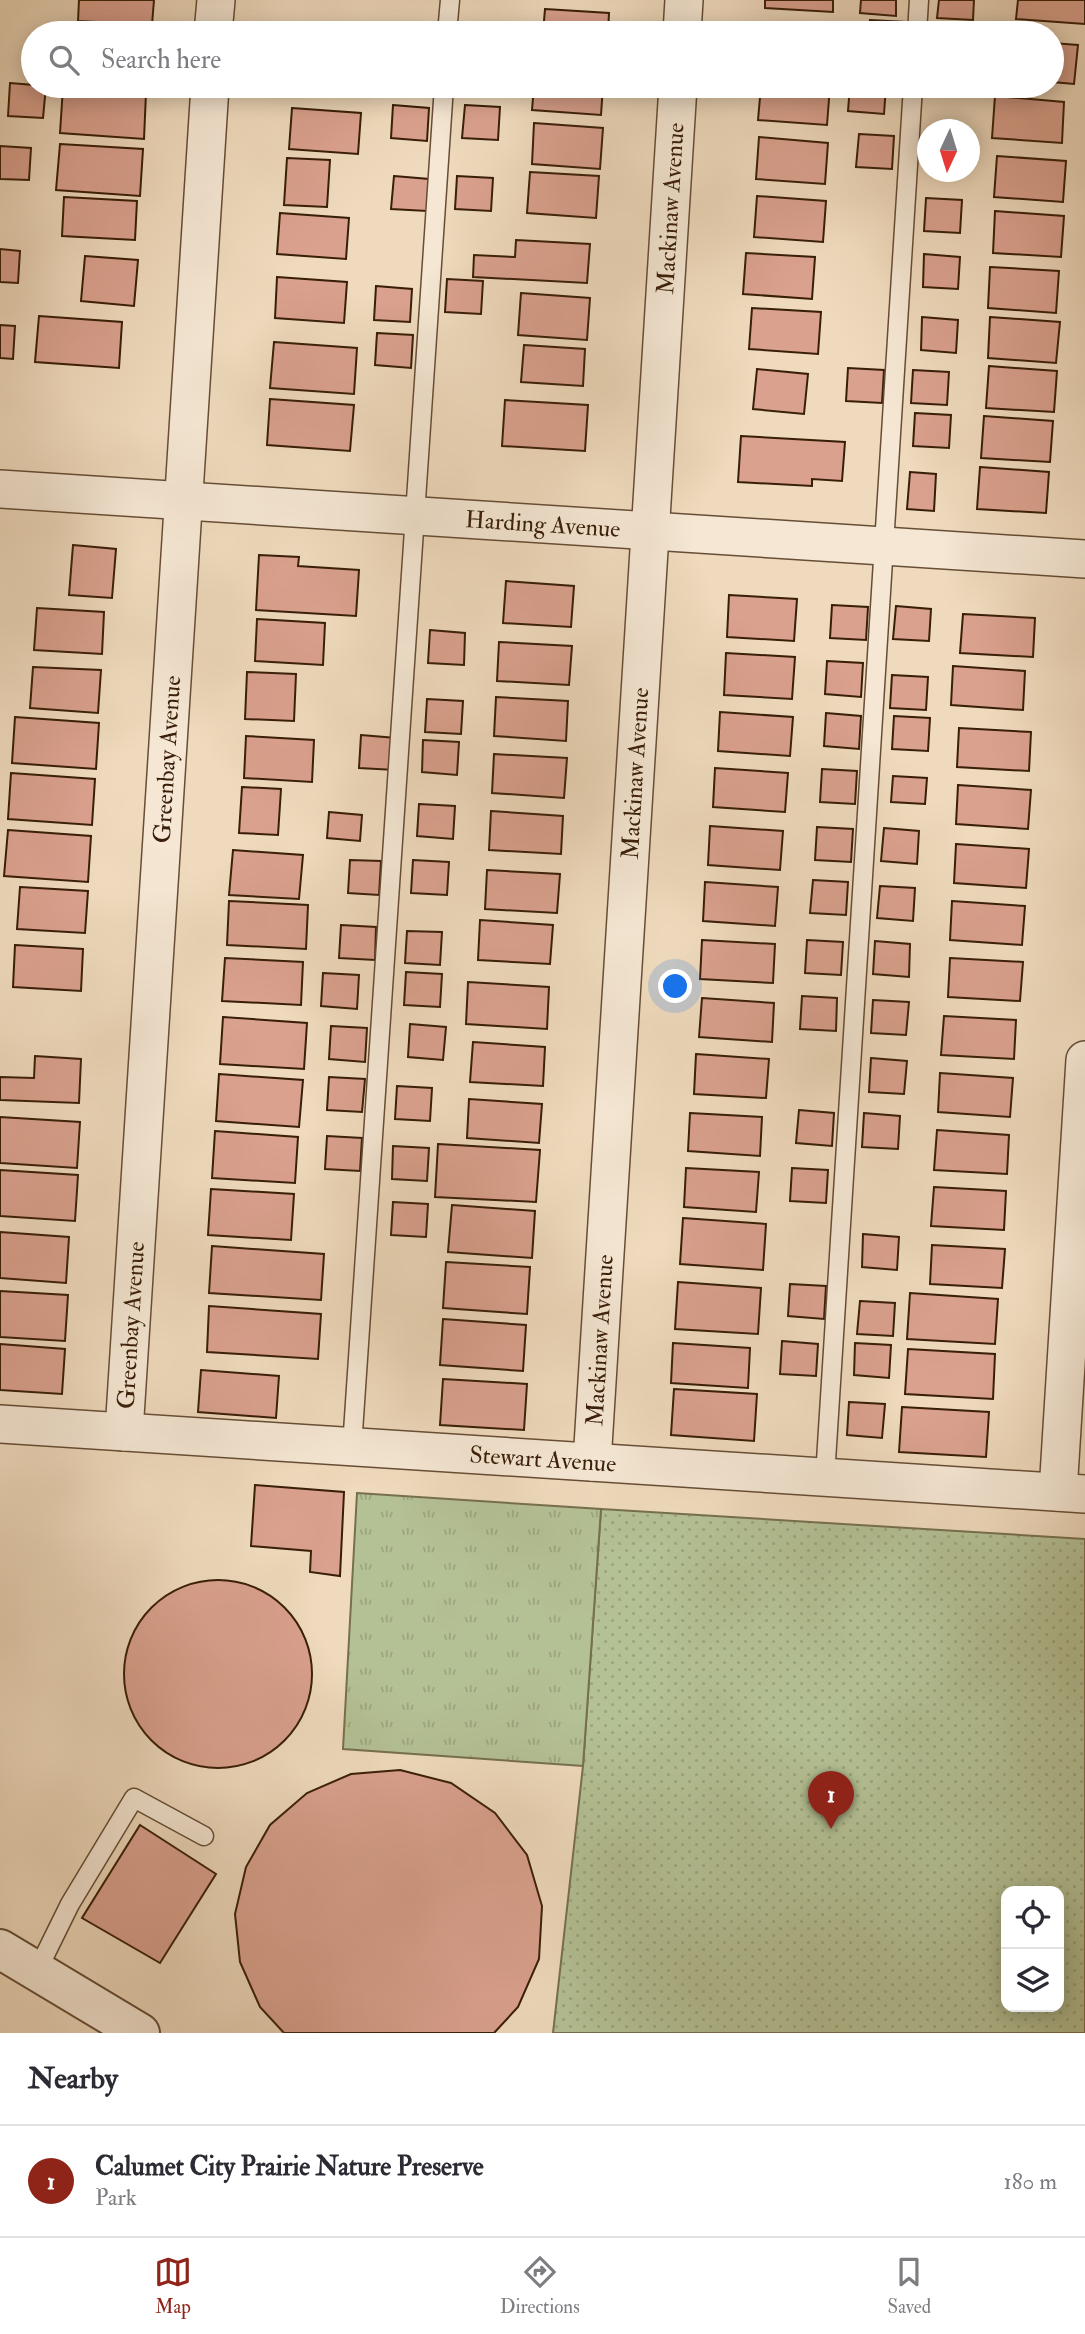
<!DOCTYPE html>
<html lang="en">
<head>
<meta charset="utf-8">
<style>
  body { margin:0; font-family:"IM FELL Double Pica",serif; background:#f2f2f3; color:#2b2b33 }
  .controls { position:absolute; right:21px; bottom:21px; display:grid; overflow:hidden; border-radius:14px; box-shadow:0 4px 18px #0003 }
  .controls button { width:63px; height:63px; display:grid; place-items:center; padding:0; border:0; border-bottom:2px solid #e1e1e2; background:#fff; color:#2b2b33; font:35px sans-serif }
  .compass { position:absolute; left:917px; top:119px; width:63px; height:63px; border-radius:50%; background:#fff; box-shadow:0 4px 18px #0003; rotate:184deg }
  .you { position:absolute; left:676px; top:987px; width:24px; height:24px; margin:-18px; border:5px solid #fff; border-radius:50%; background:#1a73e8; box-shadow:0 0 0 10px #1a73e833 }
  .badge { display:grid; place-items:center; width:46px; height:46px; border-radius:50%; background:#8f2418; color:#fff; font-size:23px; font-weight:700 }
  .pin { position:absolute; translate:-50% -58px; filter:drop-shadow(0 2px 4px #0008) }
  .pin::after { content:''; position:absolute; top:37px; width:24px; height:21px; background:inherit; clip-path:polygon(0 0,100% 0,50% 100%) }
  .list { margin:0; padding:0; list-style:none }
  h2 { display:flex; justify-content:space-between; align-items:center; height:91px; margin:0; padding:0 28px; font-size:30px }
  h2 small { font-size:23px; font-weight:400; color:#7c7c81 }
  .list li { display:grid; grid-template-columns:46px 1fr auto; gap:21px; align-items:center; box-sizing:border-box; height:112px; padding:0 28px; border-top:2px solid #e1e1e2 }
  .list b { display:block; font-size:26px; white-space:nowrap }
  .list p { margin:0; font-size:23px; white-space:nowrap; color:#7c7c81 }
  .list em { font-size:23px; font-style:normal; color:#7c7c81 }
  .icon { flex:none; width:38px; height:38px; fill:none; stroke:currentColor; stroke-width:2; stroke-linecap:round; stroke-linejoin:round }
  .map { position:relative; flex:none; width:1085px; height:2033px; overflow:hidden }
  .search { position:absolute; background:#fff; box-shadow:0 4px 18px #0003; left:21px; right:21px; top:21px; height:77px; display:flex; align-items:center; gap:18px; box-sizing:border-box; padding:0 24px; border-radius:38px; color:#7c7c81; font-size:26px }
  .sheet { height:203px; background:#fff }
  nav { display:flex; justify-content:space-around; align-items:center; box-sizing:border-box; height:98px; border-top:2px solid #e1e1e2; background:#fff; font-size:19px; color:#7c7c81 }
  nav a { display:grid; justify-items:center; gap:4px }
  nav .on { color:#8f2418 }
  .map>svg:first-child { display:block }
  .grass { fill:url(#grass-dots); stroke:#76704e; stroke-width:2; fill-rule:evenodd }
  .park { fill:url(#park-tufts); stroke:#76704e; stroke-width:2 }
  .building { fill:#daa18e; stroke:#391e08; stroke-width:2 }
  .lines { fill:none; stroke-linecap:round; stroke-linejoin:round }
  .service-casing { stroke:#664d35; stroke-width:21 }
  .minor-casing { stroke:#664d35; stroke-width:40 }
  .tertiary-casing { stroke:#664d35; stroke-width:42 }
  .service { stroke:#f5e7d4; stroke-width:18 }
  .minor { stroke:#f5e7d4; stroke-width:37 }
  .tertiary { stroke:#f5e7d4; stroke-width:38 }
  .labels { text-anchor:middle; stroke-width:5; stroke-linejoin:round; paint-order:stroke }
  .street-label { font-size:24px; fill:#391e08; stroke:#f5e7d4 }
</style>
</head>
<body>
<div class="map">
<svg width="1085" height="2033" viewBox="0 0 1085 2033">
  <defs>
    <pattern id="grass-dots" width="8" height="8" patternUnits="userSpaceOnUse" patternTransform="scale(1.75)"><rect width="8" height="8" fill="#b4c195"/><path d="M2 2h.1M6 6h.1" fill="none" stroke="#9ca57f" stroke-width="1.8" stroke-linecap="round"/></pattern>
    <pattern id="park-tufts" width="24" height="20" patternUnits="userSpaceOnUse" patternTransform="scale(1.75)"><rect width="24" height="20" fill="#b4c195"/><path d="M3 7l-1-3M5 7V3M7 7l1-3M15 17l-1-3M17 17v-4M19 17l1-3" fill="none" stroke="#9ca57f"/></pattern>
  </defs>
  <rect width="100%" height="100%" fill="#efdabd"/>
  <filter id="stains"><feTurbulence type="fractalNoise" baseFrequency=".00286" numOctaves="4"/><feColorMatrix values="0 0 0 0 .2 0 0 0 0 .09 0 0 0 0 .02 0 0 0 .5 -.17"/></filter>
  <radialGradient id="worn" r=".72"><stop offset=".6" stop-color="#630" stop-opacity="0"/><stop offset="1" stop-color="#630" stop-opacity=".3"/></radialGradient>
  <!-- grass -->
  <path class="grass" d="M601,1509L1085,1539V2033H553L583,1766ZM1006,1891H1059V2007H1006Z"/>
  <!-- park -->
  <path class="park" d="M357,1493L601,1509L583,1766L343,1749Z"/>
  <!-- building -->
  <g class="building">
    <path d="M79,0H154L152,25L78,21Z"/>
    <path d="M765,0H833V12L765,8Z"/>
    <path d="M861,0H896V16L860,13Z"/>
    <path d="M939,0H974L973,20L937,18Z"/>
    <path d="M1018,0H1085V24L1016,19Z"/>
    <path d="M545,9L609,13L608,33H543Z"/>
    <path d="M870,20L906,22L905,33H869Z"/>
    <path d="M767,24L835,29V33H766Z"/>
    <path d="M937,27L973,29V33H936Z"/>
    <path d="M89,30L147,33H89Z"/>
    <path d="M1052,43L1078,45L1074,84L1052,82Z"/>
    <path d="M10,83L46,86L43,118L8,116Z"/>
    <path d="M284,86H353L352,93L284,88Z"/>
    <path d="M394,86H430L429,93L393,91Z"/>
    <path d="M534,86H603L601,115L532,110Z"/>
    <path d="M761,86H830L827,125L758,120Z"/>
    <path d="M850,86H886L884,114L848,111Z"/>
    <path d="M63,87L146,93L144,139L60,133Z"/>
    <path d="M995,96L1064,102L1062,143L992,138Z"/>
    <path d="M393,105L429,108L427,141L391,138Z"/>
    <path d="M465,105L500,107L498,140L462,138Z"/>
    <path d="M292,108L361,113L358,154L289,149Z"/>
    <path d="M534,123L603,128L600,169L532,164Z"/>
    <path d="M859,134L894,136L892,169L856,167Z"/>
    <path d="M759,137L828,143L825,184L756,179Z"/>
    <path d="M60,144L143,149L140,196L56,190Z"/>
    <path d="M0,146L31,148L29,180L0,179Z"/>
    <path d="M997,156L1066,161L1063,202L994,197Z"/>
    <path d="M287,158L330,160L327,207L284,205Z"/>
    <path d="M530,172L599,176L596,218L527,213Z"/>
    <path d="M394,176L429,179L427,211L391,209Z"/>
    <path d="M457,176L493,178L491,211L455,209Z"/>
    <path d="M757,196L826,201L823,242L754,237Z"/>
    <path d="M64,197L137,201L135,240L62,236Z"/>
    <path d="M926,198L962,200L960,233L924,231Z"/>
    <path d="M995,211L1064,216L1061,257L993,253Z"/>
    <path d="M280,213L349,218L346,259L277,254Z"/>
    <path d="M516,240L590,244L587,283L473,277L474,255L515,257Z"/>
    <path d="M0,249L20,251L18,283L0,282Z"/>
    <path d="M746,253L815,257L812,299L743,294Z"/>
    <path d="M924,254L960,257L958,289L923,287Z"/>
    <path d="M85,256L138,260L134,306L81,301Z"/>
    <path d="M990,267L1059,271L1056,313L988,308Z"/>
    <path d="M277,277L347,282L344,323L275,318Z"/>
    <path d="M447,279L483,281L481,314L445,312Z"/>
    <path d="M376,286L412,289L410,322L374,320Z"/>
    <path d="M521,293L590,298L587,340L518,335Z"/>
    <path d="M752,308L821,312L818,354L749,349Z"/>
    <path d="M39,316L122,322L119,368L35,362Z"/>
    <path d="M922,317L958,320L956,353L921,350Z"/>
    <path d="M990,317L1060,322L1056,363L988,358Z"/>
    <path d="M0,325L15,326L13,359L0,358Z"/>
    <path d="M377,333L413,335L411,368L375,365Z"/>
    <path d="M274,342L357,348L354,394L270,388Z"/>
    <path d="M524,345L585,349L583,386L521,382Z"/>
    <path d="M989,366L1057,371L1054,412L986,408Z"/>
    <path d="M848,368L884,370L882,403L846,401Z"/>
    <path d="M757,369L808,374L804,414L753,409Z"/>
    <path d="M913,370L949,372L947,405L911,403Z"/>
    <path d="M270,399L354,405L350,451L267,445Z"/>
    <path d="M505,400L588,405L585,451L502,446Z"/>
    <path d="M915,413L951,415L949,448L913,446Z"/>
    <path d="M984,416L1053,421L1050,462L981,458Z"/>
    <path d="M741,436L845,442L842,481L812,479V486L738,482Z"/>
    <path d="M980,467L1049,472L1046,513L977,509Z"/>
    <path d="M910,472L936,474L934,511L907,509Z"/>
    <path d="M73,545L116,549L112,598L69,595Z"/>
    <path d="M259,555L299,557L298,566L359,570L356,616L256,610Z"/>
    <path d="M506,581L574,586L571,627L503,623Z"/>
    <path d="M729,595L797,599L794,641L727,637Z"/>
    <path d="M832,605L868,607L866,640L830,638Z"/>
    <path d="M896,606L931,609L929,641L893,639Z"/>
    <path d="M37,608L104,612L102,654L34,650Z"/>
    <path d="M963,614L1035,618L1033,657L960,653Z"/>
    <path d="M257,619L325,623L323,665L255,661Z"/>
    <path d="M430,630L465,633L464,665L428,663Z"/>
    <path d="M499,642L572,646L569,685L497,681Z"/>
    <path d="M726,653L795,657L792,699L724,695Z"/>
    <path d="M827,661L863,663L861,697L825,694Z"/>
    <path d="M953,666L1025,671L1023,710L951,705Z"/>
    <path d="M33,667L101,670L98,713L30,708Z"/>
    <path d="M247,672L296,674L294,721L245,719Z"/>
    <path d="M892,675L928,677L926,710L890,708Z"/>
    <path d="M496,697L568,701L566,741L494,736Z"/>
    <path d="M427,699L463,701L461,734L425,732Z"/>
    <path d="M720,712L793,717L790,756L718,751Z"/>
    <path d="M826,713L861,716L859,749L824,746Z"/>
    <path d="M894,716L930,718L928,751L892,749Z"/>
    <path d="M15,717L99,723L96,769L12,763Z"/>
    <path d="M959,728L1031,732L1029,771L957,767Z"/>
    <path d="M361,735L396,738L395,770L359,768Z"/>
    <path d="M246,736L314,740L312,782L244,778Z"/>
    <path d="M423,740L459,742L457,775L422,772Z"/>
    <path d="M494,754L567,758L564,798L492,793Z"/>
    <path d="M715,768L788,773L785,812L713,807Z"/>
    <path d="M822,769L857,771L855,804L820,802Z"/>
    <path d="M11,773L95,779L92,825L8,819Z"/>
    <path d="M893,776L927,778L925,804L891,802Z"/>
    <path d="M958,785L1031,790L1028,829L956,824Z"/>
    <path d="M242,787L281,789L278,835L239,833Z"/>
    <path d="M419,804L455,806L453,839L417,836Z"/>
    <path d="M491,811L563,816L561,854L489,850Z"/>
    <path d="M329,812L362,815L360,841L327,838Z"/>
    <path d="M710,826L783,831L780,870L708,865Z"/>
    <path d="M817,827L853,829L851,862L815,860Z"/>
    <path d="M884,828L919,831L917,864L881,861Z"/>
    <path d="M8,830L91,836L88,882L4,876Z"/>
    <path d="M956,844L1029,849L1026,888L954,883Z"/>
    <path d="M233,850L303,855L299,899L229,895Z"/>
    <path d="M350,860L381,861L379,895L348,893Z"/>
    <path d="M413,860L449,862L447,895L411,893Z"/>
    <path d="M487,870L560,874L557,913L485,909Z"/>
    <path d="M813,880L848,882L846,915L810,913Z"/>
    <path d="M705,882L778,887L775,926L703,921Z"/>
    <path d="M880,886L915,888L913,921L877,918Z"/>
    <path d="M20,887L88,891L85,933L17,929Z"/>
    <path d="M229,901L308,905L306,949L227,945Z"/>
    <path d="M952,901L1025,906L1022,945L950,940Z"/>
    <path d="M480,920L553,925L550,964L478,960Z"/>
    <path d="M341,925L376,927L375,960L339,958Z"/>
    <path d="M407,931L442,932L440,965L405,963Z"/>
    <path d="M702,940L775,944L773,983L700,979Z"/>
    <path d="M807,940L843,942L841,975L805,973Z"/>
    <path d="M875,941L910,944L909,977L873,974Z"/>
    <path d="M15,945L83,949L81,991L13,987Z"/>
    <path d="M225,958L303,962L301,1005L222,1001Z"/>
    <path d="M950,958L1023,962L1020,1001L948,997Z"/>
    <path d="M406,972L442,974L440,1007L404,1005Z"/>
    <path d="M323,973L359,975L357,1009L321,1006Z"/>
    <path d="M468,982L549,987L547,1029L466,1024Z"/>
    <path d="M802,996L837,998L836,1031L800,1029Z"/>
    <path d="M702,998L774,1003L772,1042L699,1037Z"/>
    <path d="M873,1000L909,1002L906,1035L871,1033Z"/>
    <path d="M944,1016L1016,1020L1014,1059L941,1055Z"/>
    <path d="M223,1017L307,1023L304,1069L220,1064Z"/>
    <path d="M410,1024L446,1027L443,1060L408,1057Z"/>
    <path d="M331,1026L367,1028L365,1062L329,1059Z"/>
    <path d="M473,1042L545,1047L543,1086L470,1082Z"/>
    <path d="M696,1054L769,1059L766,1098L694,1094Z"/>
    <path d="M35,1056L81,1059L79,1103L0,1100V1077L34,1078Z"/>
    <path d="M871,1058L907,1061L904,1094L869,1092Z"/>
    <path d="M940,1073L1013,1078L1010,1117L938,1112Z"/>
    <path d="M219,1074L303,1080L299,1127L216,1121Z"/>
    <path d="M329,1077L365,1079L362,1112L327,1110Z"/>
    <path d="M397,1086L432,1088L430,1121L395,1119Z"/>
    <path d="M469,1099L542,1104L539,1143L467,1138Z"/>
    <path d="M799,1110L834,1113L832,1146L796,1143Z"/>
    <path d="M690,1113L762,1117L760,1156L688,1151Z"/>
    <path d="M864,1113L900,1116L898,1149L862,1147Z"/>
    <path d="M0,1117L80,1122L77,1168L0,1163Z"/>
    <path d="M937,1130L1009,1135L1007,1174L934,1170Z"/>
    <path d="M215,1131L298,1137L295,1183L212,1178Z"/>
    <path d="M327,1136L362,1138L360,1171L325,1169Z"/>
    <path d="M438,1144L540,1150L536,1202L435,1197Z"/>
    <path d="M393,1146L429,1148L427,1181L392,1179Z"/>
    <path d="M686,1168L759,1172L756,1212L684,1207Z"/>
    <path d="M792,1168L828,1170L826,1203L790,1201Z"/>
    <path d="M0,1170L78,1175L75,1221L0,1216Z"/>
    <path d="M934,1187L1006,1191L1004,1230L931,1226Z"/>
    <path d="M211,1189L294,1194L291,1240L208,1235Z"/>
    <path d="M393,1202L428,1204L426,1237L391,1235Z"/>
    <path d="M452,1205L535,1211L532,1258L448,1252Z"/>
    <path d="M683,1218L766,1224L763,1270L680,1264Z"/>
    <path d="M0,1232L69,1237L66,1283L0,1278Z"/>
    <path d="M863,1234L899,1237L897,1270L862,1267Z"/>
    <path d="M932,1245L1005,1249L1002,1288L930,1284Z"/>
    <path d="M212,1246L324,1254L321,1300L209,1293Z"/>
    <path d="M446,1262L530,1267L527,1314L443,1308Z"/>
    <path d="M678,1282L761,1288L758,1334L675,1329Z"/>
    <path d="M790,1284L826,1286L824,1319L788,1316Z"/>
    <path d="M0,1291L68,1295L65,1341L0,1337Z"/>
    <path d="M910,1293L998,1299L995,1344L907,1339Z"/>
    <path d="M860,1301L895,1303L893,1336L857,1334Z"/>
    <path d="M209,1306L321,1314L318,1359L207,1352Z"/>
    <path d="M443,1319L526,1325L523,1371L440,1365Z"/>
    <path d="M782,1341L818,1344L816,1376L780,1374Z"/>
    <path d="M673,1343L750,1348L748,1388L671,1383Z"/>
    <path d="M855,1343L891,1345L889,1378L854,1375Z"/>
    <path d="M0,1344L65,1349L62,1394L0,1390Z"/>
    <path d="M908,1349L995,1354L993,1399L905,1394Z"/>
    <path d="M201,1370L279,1376L276,1418L198,1412Z"/>
    <path d="M443,1379L527,1384L524,1430L440,1425Z"/>
    <path d="M674,1389L757,1394L754,1441L671,1435Z"/>
    <path d="M849,1402L885,1404L882,1438L847,1435Z"/>
    <path d="M902,1407L989,1412L986,1457L899,1452Z"/>
    <path d="M255,1485L344,1492L340,1576L310,1572L311,1551L251,1546Z"/>
    <circle cx="218" cy="1674" r="94"/>
    <path d="M400,1770L451,1783L495,1813L527,1855L542,1906L539,1959L518,2007L494,2033H284L260,2007L240,1962L235,1914L246,1867L270,1825L307,1793L351,1774Z"/>
    <path d="M140,1825L216,1874L160,1963L82,1918Z"/>
  </g>
  <g class="lines">
    <!-- service casing -->
    <g class="service-casing">
      <g id="service">
        <path d="M447,33L450,0"/>
        <path d="M917,33L919,0"/>
        <path d="M352,1447L444,86"/>
        <path d="M825,1477L913,86"/>
        <path d="M37,1971L70,1904L134,1798L204,1836"/>
      </g>
    </g>
    <!-- minor casing -->
    <g class="minor-casing">
      <g id="minor">
        <path d="M213,33L216,0"/>
        <path d="M682,33L684,0"/>
        <path id="s1" d="M0,489L1085,559"/>
        <path id="s2" d="M0,1424L1085,1494"/>
        <path id="s3" d="M124,1432L210,86"/>
        <path id="s4" d="M592,1462L678,86"/>
        <path d="M1058,1492L1085,1060"/>
      </g>
    </g>
    <!-- tertiary casing -->
    <g class="tertiary-casing">
      <path id="tertiary" d="M0,1949L140,2033"/>
    </g>
    <!-- service -->
    <use href="#service" class="service"/>
    <!-- minor -->
    <use href="#minor" class="minor"/>
    <!-- tertiary -->
    <use href="#tertiary" class="tertiary"/>
  </g>
  <g class="labels">
    <!-- street labels -->
    <g class="street-label">
      <text dy="8" stroke="none"><textPath href="#s4" startOffset="1256">Mackinaw Avenue</textPath></text>
      <text dy="8" stroke="none"><textPath href="#s1" startOffset="544">Harding Avenue</textPath></text>
      <text dy="8" stroke="none"><textPath href="#s3" startOffset="674">Greenbay Avenue</textPath></text>
      <text dy="8" stroke="none"><textPath href="#s4" startOffset="690">Mackinaw Avenue</textPath></text>
      <text dy="8" stroke="none"><textPath href="#s3" startOffset="107">Greenbay Avenue</textPath></text>
      <text dy="8" stroke="none"><textPath href="#s4" startOffset="122">Mackinaw Avenue</textPath></text>
      <text dy="8" stroke="none"><textPath href="#s2" startOffset="544">Stewart Avenue</textPath></text>
    </g>
  </g>
  <rect width="100%" height="100%" filter="url(#stains)"/>
  <rect width="100%" height="100%" fill="url(#worn)"/>
</svg>
<div class="controls">
<button><svg class="icon" aria-label="locate" viewBox="0 0 24 24"><circle cx="12" cy="12" r="6"/><path d="M12 2v4M12 18v4M2 12h4M18 12h4"/></svg></button>
<button><svg class="icon" aria-label="layers" viewBox="0 0 24 24"><path d="M12 4l9 5-9 5-9-5zM3 14l9 5 9-5"/></svg></button>
</div>
<svg class="compass" viewBox="-18 -18 36 36"><path d="M0-13l5 13h-10z" fill="#e53935"/><path d="M0 13l5-13h-10z" fill="#7c7c81"/></svg>
<div class="you"></div>
<div class="pin badge" style="left:831px;top:1829px">1</div>
<div class="search"><svg class="icon" aria-label="search" viewBox="0 0 24 24"><circle cx="10" cy="10" r="6"/><path d="M15 15l6 6"/></svg>Search here</div>
</div>
<section class="sheet">
<h2>Nearby<small></small></h2>
<ul class="list">
<li><span class="badge">1</span><div><b>Calumet City Prairie Nature Preserve</b><p>Park</p></div><em>180 m</em></li>
</ul>
</section>
<nav>
<a class="on"><svg class="icon" aria-label="map" viewBox="0 0 24 24"><path d="M3 6l6-2 6 2 6-2v14l-6 2-6-2-6 2zM9 4v14M15 6v14"/></svg>Map</a>
<a><svg class="icon" aria-label="directions" viewBox="0 0 24 24"><path d="M12 3l9 9-9 9-9-9zM9 14v-3h6M13 9l2 2-2 2"/></svg>Directions</a>
<a><svg class="icon" aria-label="saved" viewBox="0 0 24 24"><path d="M7 4h10v16l-5-4-5 4z"/></svg>Saved</a>
</nav>
</body>
</html>
